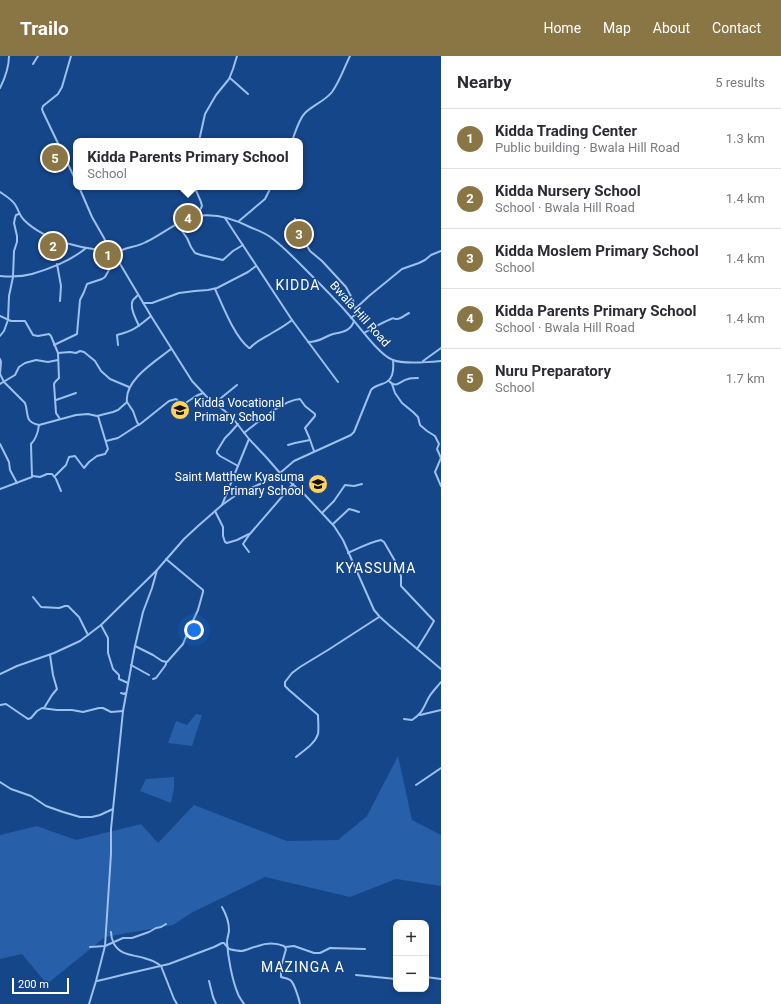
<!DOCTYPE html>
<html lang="en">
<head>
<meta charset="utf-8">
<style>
  body { margin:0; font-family:Roboto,sans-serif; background:#f2f2f3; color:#2b2b33 }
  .controls { position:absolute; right:12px; bottom:12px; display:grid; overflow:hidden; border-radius:8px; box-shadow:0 2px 6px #0003 }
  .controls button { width:36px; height:36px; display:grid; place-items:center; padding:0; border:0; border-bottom:1px solid #e1e1e2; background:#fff; color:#2b2b33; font:20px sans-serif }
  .scale { position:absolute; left:12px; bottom:10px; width:57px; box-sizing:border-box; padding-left:4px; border:2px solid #fff; border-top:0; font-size:11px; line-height:14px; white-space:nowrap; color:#fff; -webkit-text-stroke:3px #154689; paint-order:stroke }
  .you { position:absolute; left:194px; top:574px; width:14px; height:14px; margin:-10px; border:3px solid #fff; border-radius:50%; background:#1a73e8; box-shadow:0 0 0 6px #1a73e833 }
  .badge { display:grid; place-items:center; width:26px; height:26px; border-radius:50%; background:#8a7645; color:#fff; font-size:13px; font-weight:700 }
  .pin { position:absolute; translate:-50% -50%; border:2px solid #fff; box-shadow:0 1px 4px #0006 }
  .popup { position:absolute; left:73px; top:82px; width:230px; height:52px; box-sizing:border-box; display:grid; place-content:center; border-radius:8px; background:#fff; filter:drop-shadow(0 1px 3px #0005); font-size:13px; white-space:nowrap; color:#7c7c81 }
  .popup b { font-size:15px; color:#2b2b33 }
  .popup::after { content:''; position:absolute; left:50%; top:100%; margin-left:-8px; border:8px solid transparent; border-top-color:#fff }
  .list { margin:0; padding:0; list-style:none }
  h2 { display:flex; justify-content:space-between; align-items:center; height:52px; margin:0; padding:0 16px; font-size:17px }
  h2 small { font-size:13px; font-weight:400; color:#7c7c81 }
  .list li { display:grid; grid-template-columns:26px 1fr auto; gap:12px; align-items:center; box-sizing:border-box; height:60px; padding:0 16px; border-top:1px solid #e1e1e2 }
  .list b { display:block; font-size:15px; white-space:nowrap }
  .list p { margin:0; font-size:13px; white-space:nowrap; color:#7c7c81 }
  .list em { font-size:13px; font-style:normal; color:#7c7c81 }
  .map { position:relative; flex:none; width:441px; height:948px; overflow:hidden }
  header { display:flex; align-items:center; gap:24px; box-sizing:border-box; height:56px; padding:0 20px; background:#8a7645; color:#fff }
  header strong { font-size:19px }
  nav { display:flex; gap:22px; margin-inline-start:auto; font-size:14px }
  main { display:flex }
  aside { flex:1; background:#fff }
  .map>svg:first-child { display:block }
  .green { fill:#275fa8 }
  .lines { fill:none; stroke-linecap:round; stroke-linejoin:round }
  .minor { stroke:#9cc0ef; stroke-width:2 }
  .labels { text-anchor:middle; stroke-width:3; stroke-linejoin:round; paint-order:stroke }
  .street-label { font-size:12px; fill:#fff; stroke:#154689 }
  .poi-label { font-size:12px; fill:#fff; stroke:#154689; text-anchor:start }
  .quarter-label { font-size:14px; letter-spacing:1px; fill:#fff; stroke:#154689 }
</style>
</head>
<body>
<header>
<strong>Trailo</strong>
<nav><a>Home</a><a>Map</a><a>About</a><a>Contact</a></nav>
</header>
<main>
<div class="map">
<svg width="441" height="948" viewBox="0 0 441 948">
  <rect width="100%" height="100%" fill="#154689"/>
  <!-- green -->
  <g class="green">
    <path d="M196,658L202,659L192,690L168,687L176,665L187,669Z"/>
    <path d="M398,700L412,764L441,779V830L396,823L350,841L265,821L193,856L173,869L105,881L47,928L22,898L0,903V779L37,770L76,784L141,768L158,787L194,749L287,785L338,784L367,760Z"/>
    <path d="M174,721V733L171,747L140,735L146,723Z"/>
  </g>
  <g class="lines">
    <!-- minor -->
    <g class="minor">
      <path d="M71,0L62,31L58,38L43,50L42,53L43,56L76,125"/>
      <path d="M33,8L38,0"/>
      <path d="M230,22L248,38"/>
      <path d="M0,32C5,22 9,11 9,0"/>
      <path d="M199,85L205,58L216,39L229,23L233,13L237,0"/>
      <path d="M292,85C295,77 299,63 305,57C313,49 325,45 332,36C340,25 344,12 350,0"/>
      <path d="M79,131L92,161L104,182L110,195L116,201L151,260L192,325L206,340L231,360L249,383L266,401L280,417L305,439L334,470L343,484L374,554L380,561L390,570L441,613"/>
      <path d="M195,131C197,139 201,143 202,150L197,160"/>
      <path d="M0,136C6,140 13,144 16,150C19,155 19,159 24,164C46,186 89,195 120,195C127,191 137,191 146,186C163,178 178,164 197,160C217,157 235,163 252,172C260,175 267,178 273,183C287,194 299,207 311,219C324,232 337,245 349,259C358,269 380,300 393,304C402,308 430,306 441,305"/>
      <path d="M225,162L292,264L338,326"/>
      <path d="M295,163V164L299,173L301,180L310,195L322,205L346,231L353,244L356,258L351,262"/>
      <path d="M239,165L265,143L271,131"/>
      <path d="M177,168L187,182L191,191L195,197L201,199L223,204L233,195L243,189"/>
      <path d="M57,208L61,230L60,245"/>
      <path d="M0,220C11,221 21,221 32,218C49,213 72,204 86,192"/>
      <path d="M215,233C223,250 234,280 249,292H250C256,285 264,282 272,277C279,273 286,269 292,264"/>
      <path d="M138,239C137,240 134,243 133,244C129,251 136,263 139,270"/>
      <path d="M143,247H152L179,237L195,235L208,234L217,232L248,216L256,210"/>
      <path d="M355,253L369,240L402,213L419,207L425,204L431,199L441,195"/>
      <path d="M0,260L11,265H25L33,279L38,280L49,278L51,280L58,297L59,322L55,326L54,328L56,357L60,363"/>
      <path d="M364,277C373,272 381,267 391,263C396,261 391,263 397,263C401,263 405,259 409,257"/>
      <path d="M0,280L4,275L8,264L9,240L13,221L14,195L17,186V180L14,167L15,162L16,159L19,158"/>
      <path d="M308,286C321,286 323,281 333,278C342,276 351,275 354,265"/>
      <path d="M54,289L77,278L80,244L84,236L87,228L102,223L105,221L109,214L118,204"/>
      <path d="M118,289L117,279C133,275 138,271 151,260"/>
      <path d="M58,297L70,296L76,297L80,295L84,296L95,305L101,315L110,323L129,331"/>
      <path d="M0,303L1,306L0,318"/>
      <path d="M423,305L441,292"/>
      <path d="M0,318L4,326L25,347C29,358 24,366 39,369L76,359L88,358L97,360L113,356L118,354L127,346C124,324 156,305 171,293"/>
      <path d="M389,325C397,333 399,325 408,323C411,322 415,322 418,322"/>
      <path d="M0,328L15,319L19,311L25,307L36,304L48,306L58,304"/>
      <path d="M392,328L395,337L402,347L413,356L418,361L420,369L427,375L435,380L439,388L437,393L441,402L435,416L441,430"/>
      <path d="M56,344L76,337"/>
      <path d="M127,346L133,355L137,366L139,369L169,345L176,343L182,348H184L196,340L203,337"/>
      <path d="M217,348L221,342L237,329"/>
      <path d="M238,368L230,377L225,382L217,395V397L220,400L238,410"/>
      <path d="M244,377C258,366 283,344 300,343L305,350L315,358V360L305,372L309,381L314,395"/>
      <path d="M106,385L118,382L138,369"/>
      <path d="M0,388L9,406L10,414L17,427"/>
      <path d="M288,389L295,387L310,384"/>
      <path d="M33,420L40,421L47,418H52L56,423L61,435"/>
      <path d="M55,420L66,409L69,401L75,400L84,412L89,406L97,400L105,398L108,393L98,360"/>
      <path d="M0,433L32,421L31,388C36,383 38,377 39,369"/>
      <path d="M222,449L239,437L260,428L280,417L294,405L351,379L354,376L371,334C374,330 377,330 382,328C393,325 394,315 393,304"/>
      <path d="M215,455L223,471V480L225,486L227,487L237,484L249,478"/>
      <path d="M322,457L334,445L345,429L354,430L362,428"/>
      <path d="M333,468L349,453L353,454L359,456"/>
      <path d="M249,496L243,488L249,479L293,428"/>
      <path d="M348,497C359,492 370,486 381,484L384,486L395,505L401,520V530L434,565L427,577L417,593"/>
      <path d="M33,541L41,551L59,552L65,550H68L79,561L88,579"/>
      <path d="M101,569L108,582V597L113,613L119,619V623L128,627"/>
      <path d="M135,590L153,599L162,605L167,606L183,588L185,583L191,569L198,554L203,536V534L166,503"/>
      <path d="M131,609L149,619"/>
      <path d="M0,618L17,610L54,597L80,585L101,569L157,514L184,483L198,470L222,449L249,383"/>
      <path d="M153,623L156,622L165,610L166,608V606"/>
      <path d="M121,637L124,638L125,637"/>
      <path d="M0,649L6,648L28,663L31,662L37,655L42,652L49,653L57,654H72L83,656L99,652H103L111,656L123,655"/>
      <path d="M44,652L52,639L57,633L53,619L50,599"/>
      <path d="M420,659L441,654"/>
      <path d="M404,663L412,664C423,657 423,652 429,641C432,636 437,631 441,626"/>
      <path d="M296,701C303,695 315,688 318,678C319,672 318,665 318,659L289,634L285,630V626L292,617L300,611L328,594L379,561"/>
      <path d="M0,726L11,733L31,740L46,750L63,756L80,761H92L100,759L113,753"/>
      <path d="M416,729L441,712"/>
      <path d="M222,851C226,858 229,865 229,874C229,878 227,882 227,886C228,901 232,924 238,938C239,941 242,945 244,948"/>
      <path d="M111,876C111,881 112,884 114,888C122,901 134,898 147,903C152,904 157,907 161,910L174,943L177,948"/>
      <path d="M90,891L105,890L123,882H132L149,876L156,872L161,871L166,868"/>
      <path d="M285,891L294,890L314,897H320L330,892L365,893"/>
      <path d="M356,919L396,923"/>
      <path d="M426,921L441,923"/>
      <path d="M97,925L110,922L126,918L139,915L169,908L214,891L222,887H224L229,893C233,894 238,895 242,895C247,894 253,891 258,890C266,887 276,887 284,890L286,893L281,911V921C284,922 287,922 290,924C294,926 299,943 300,948"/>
      <path d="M209,925L213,941L216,948"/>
      <path d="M89,948L96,925L105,890L111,798V773L123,655L135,590L143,556L152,532L157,514"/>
    </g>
  </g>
  <!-- icons -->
  <defs>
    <g id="school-disc" transform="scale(1)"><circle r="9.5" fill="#ffd25a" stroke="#154689"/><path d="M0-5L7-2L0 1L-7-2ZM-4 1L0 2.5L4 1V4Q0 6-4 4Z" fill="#111"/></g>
  </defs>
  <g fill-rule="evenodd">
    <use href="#school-disc" x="180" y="354"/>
    <use href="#school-disc" x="318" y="428"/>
  </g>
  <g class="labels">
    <!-- street labels -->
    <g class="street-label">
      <text transform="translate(360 258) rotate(48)" y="4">Bwala Hill Road</text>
    </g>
    <!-- poi labels -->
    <g class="poi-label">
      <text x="194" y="351">Kidda Vocational<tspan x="194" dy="14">Primary School</tspan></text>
      <text x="304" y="425" text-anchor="end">Saint Matthew Kyasuma<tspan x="304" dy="14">Primary School</tspan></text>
    </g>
    <!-- quarter labels -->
    <g class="quarter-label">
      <text x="298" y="234">KIDDA</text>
      <text x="376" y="517">KYASSUMA</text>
      <text x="303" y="916">MAZINGA A</text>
    </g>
  </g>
</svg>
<div class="controls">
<button>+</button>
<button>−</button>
</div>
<div class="scale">200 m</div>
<div class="you"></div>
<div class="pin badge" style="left:108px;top:199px">1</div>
<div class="pin badge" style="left:53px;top:190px">2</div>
<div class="pin badge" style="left:299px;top:178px">3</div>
<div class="pin badge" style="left:188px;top:162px">4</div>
<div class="popup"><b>Kidda Parents Primary School</b>School</div>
<div class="pin badge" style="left:55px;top:102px">5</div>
</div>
<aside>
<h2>Nearby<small>5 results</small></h2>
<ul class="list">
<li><span class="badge">1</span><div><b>Kidda Trading Center</b><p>Public building · Bwala Hill Road</p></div><em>1.3 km</em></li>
<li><span class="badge">2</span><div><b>Kidda Nursery School</b><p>School · Bwala Hill Road</p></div><em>1.4 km</em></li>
<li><span class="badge">3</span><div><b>Kidda Moslem Primary School</b><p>School</p></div><em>1.4 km</em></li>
<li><span class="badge">4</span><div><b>Kidda Parents Primary School</b><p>School · Bwala Hill Road</p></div><em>1.4 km</em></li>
<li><span class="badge">5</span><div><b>Nuru Preparatory</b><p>School</p></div><em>1.7 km</em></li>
</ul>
</aside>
</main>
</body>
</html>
